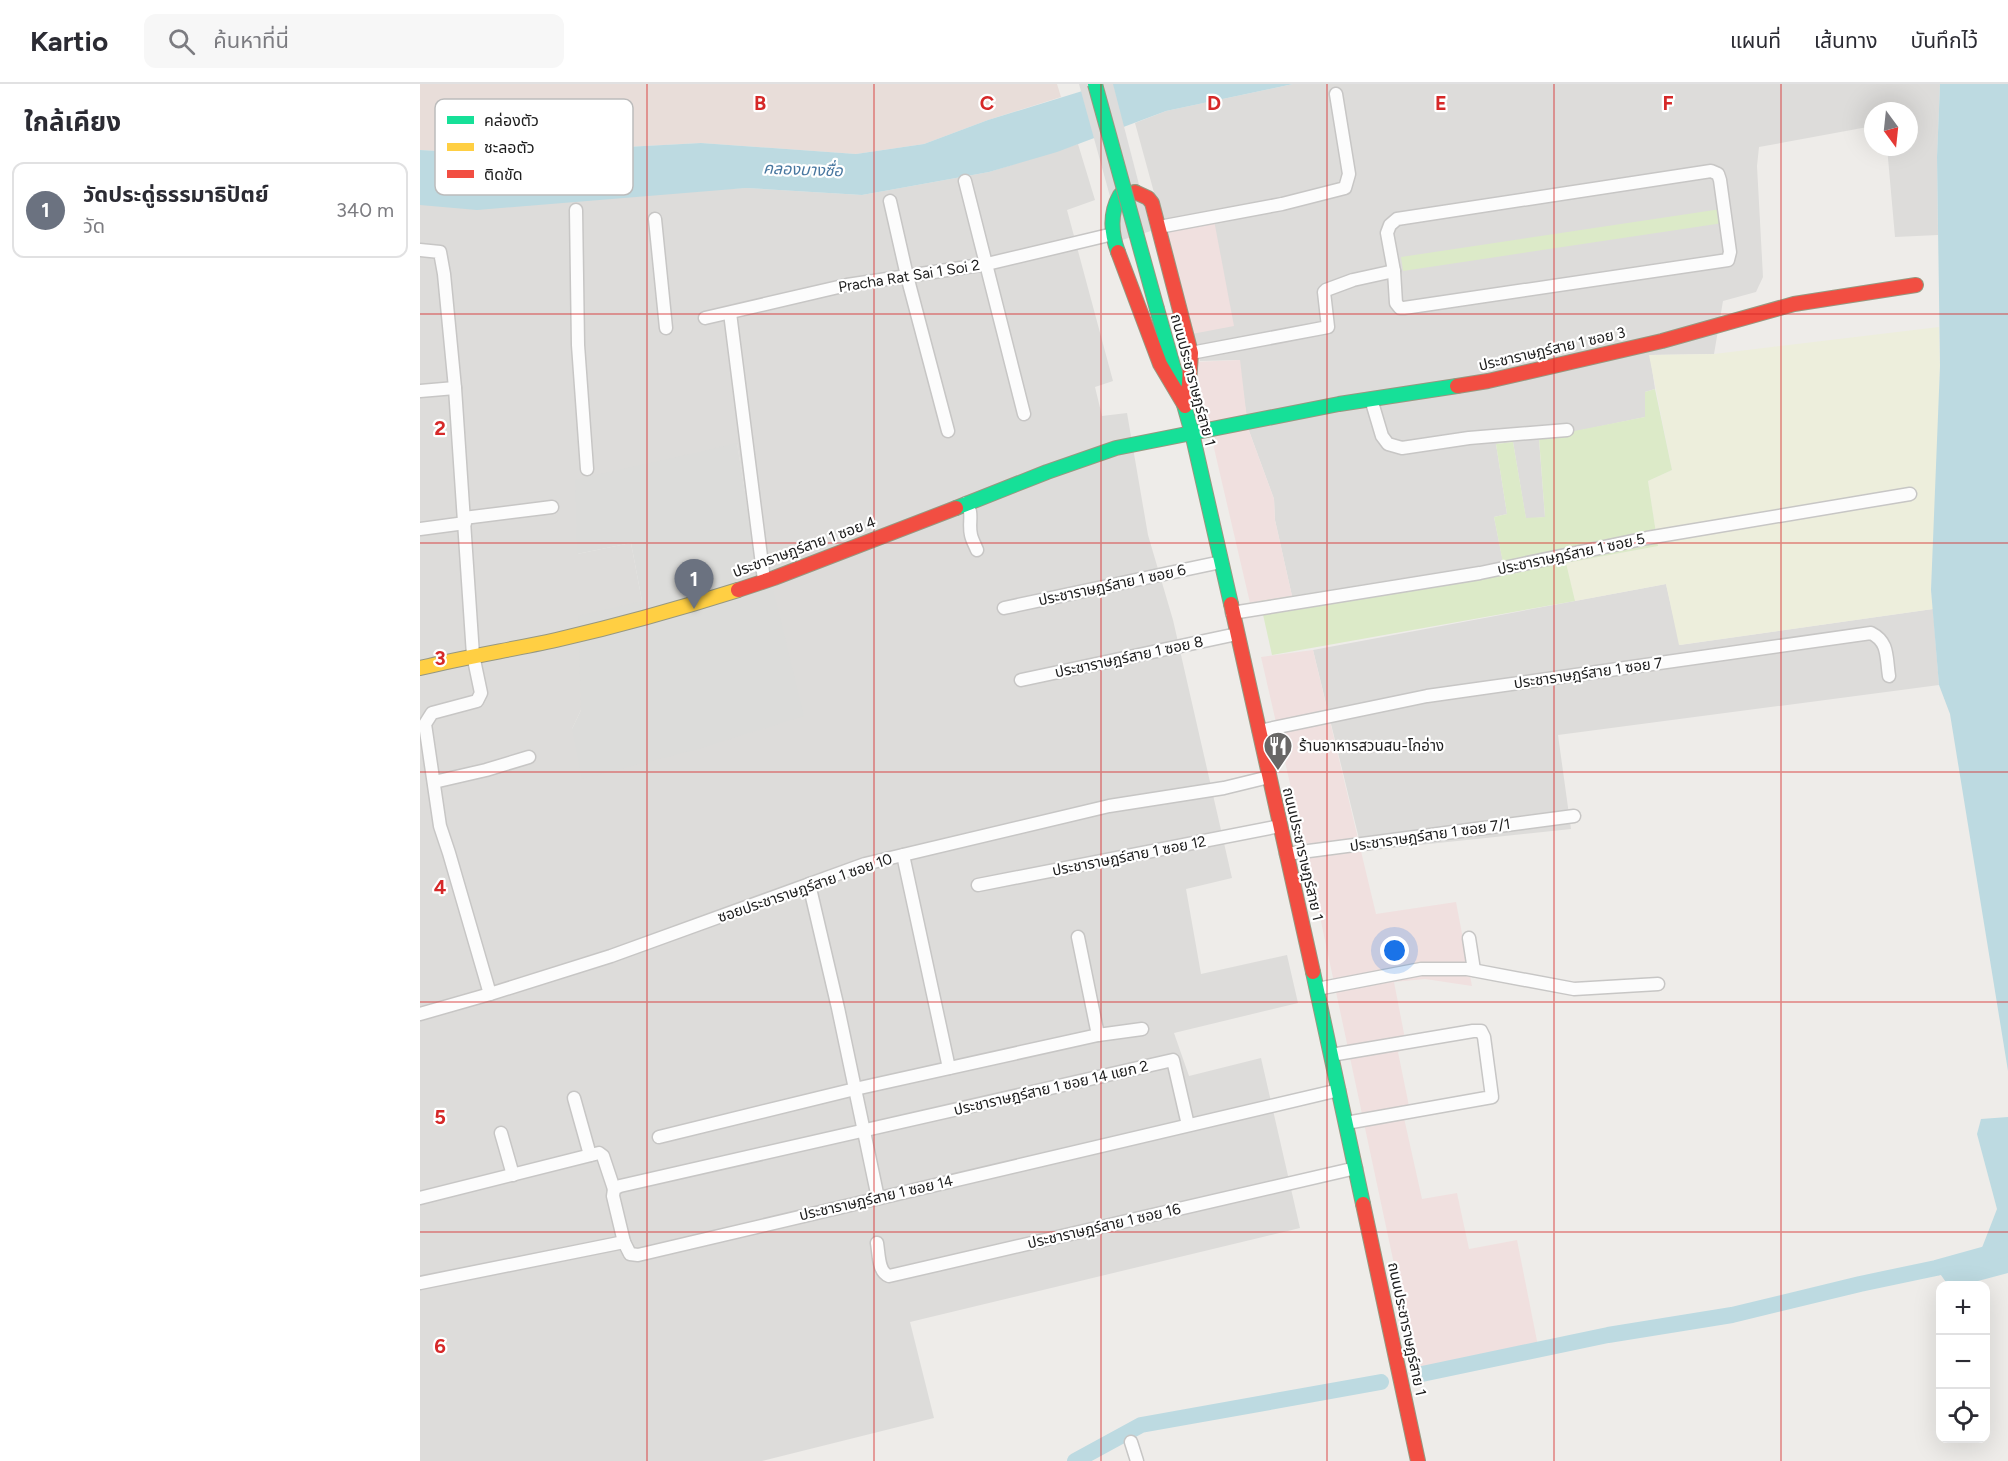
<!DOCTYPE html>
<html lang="th">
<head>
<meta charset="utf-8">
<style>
  body { margin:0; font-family:Figtree,"Noto Sans Thai",sans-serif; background:#f7f7f7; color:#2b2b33 }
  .controls { position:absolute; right:18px; bottom:18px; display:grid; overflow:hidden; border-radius:12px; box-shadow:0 6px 24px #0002 }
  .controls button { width:54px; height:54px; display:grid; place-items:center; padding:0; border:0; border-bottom:2px solid #e1e1e2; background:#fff; color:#2b2b33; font:30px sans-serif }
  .compass { position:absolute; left:1444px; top:18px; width:54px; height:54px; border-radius:50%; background:#fff; box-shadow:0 6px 24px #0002; rotate:165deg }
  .you { position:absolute; left:975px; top:867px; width:21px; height:21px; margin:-15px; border:4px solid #fff; border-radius:50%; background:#1a73e8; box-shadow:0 0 0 9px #1a73e833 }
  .badge { display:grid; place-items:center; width:39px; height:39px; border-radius:50%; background:#0f766e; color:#fff; font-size:20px; font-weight:700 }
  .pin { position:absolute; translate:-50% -50px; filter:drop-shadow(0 2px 3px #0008) }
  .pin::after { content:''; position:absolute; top:32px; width:21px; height:18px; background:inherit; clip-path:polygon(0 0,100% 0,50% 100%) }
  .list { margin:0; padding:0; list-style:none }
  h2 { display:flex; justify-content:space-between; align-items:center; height:78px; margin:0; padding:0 24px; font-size:26px }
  h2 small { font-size:20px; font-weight:400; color:#7c7c81 }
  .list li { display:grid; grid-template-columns:39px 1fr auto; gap:18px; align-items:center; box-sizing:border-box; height:96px; margin:0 12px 12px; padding:0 12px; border:2px solid #e1e1e2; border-radius:12px }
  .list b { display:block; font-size:22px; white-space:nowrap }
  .list p { margin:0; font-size:20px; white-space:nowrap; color:#7c7c81 }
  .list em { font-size:20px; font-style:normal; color:#7c7c81 }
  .icon { flex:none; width:33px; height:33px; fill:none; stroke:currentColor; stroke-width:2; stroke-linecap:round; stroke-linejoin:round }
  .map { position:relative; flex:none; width:1588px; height:1377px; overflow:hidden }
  header { display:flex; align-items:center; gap:36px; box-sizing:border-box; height:84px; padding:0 30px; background:#fff; border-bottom:2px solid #e1e1e2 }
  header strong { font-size:28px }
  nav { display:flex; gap:33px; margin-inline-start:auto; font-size:21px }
  .search { width:420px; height:54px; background:#f7f7f7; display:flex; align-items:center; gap:15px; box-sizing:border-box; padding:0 21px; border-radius:12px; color:#7c7c81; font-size:22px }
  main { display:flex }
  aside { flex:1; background:#fff }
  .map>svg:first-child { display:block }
  .residential { fill:#dddcda; fill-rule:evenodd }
  .commercial { fill:#f0e0df }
  .religious { fill:#dcdcda }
  .military { fill:#e8ddd9 }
  .farmland { fill:#edeedc }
  .grass { fill:#dceac8 }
  .water { fill:#bddae1 }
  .pier { fill:#dddcdb }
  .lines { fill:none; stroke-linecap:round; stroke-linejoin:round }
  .canal { stroke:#bddae1; stroke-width:16 }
  .street-casing { stroke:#c7c6c5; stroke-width:15 }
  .fast-casing { stroke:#979880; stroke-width:16 }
  .slow-casing { stroke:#979880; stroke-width:16 }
  .jam-casing { stroke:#979880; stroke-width:16 }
  .street { stroke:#fcfcfc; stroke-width:12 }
  .fast { stroke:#16e098; stroke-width:14 }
  .slow { stroke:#ffcf43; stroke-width:14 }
  .jam { stroke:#f24e42; stroke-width:14 }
  .fast-bridge-casing { stroke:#979880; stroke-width:16; stroke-linecap:butt }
  .fast-bridge { stroke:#16e098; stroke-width:14 }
  .grid { fill:none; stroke:#d62828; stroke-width:1.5; stroke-opacity:0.55 }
  .labels { text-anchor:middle; stroke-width:4.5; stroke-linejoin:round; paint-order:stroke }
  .street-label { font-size:15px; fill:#202020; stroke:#fff }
  .poi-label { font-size:15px; fill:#202020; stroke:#fff; text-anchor:start }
  .water-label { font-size:16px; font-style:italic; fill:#47769f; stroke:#fff }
  .key { fill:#fff; stroke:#bcbcbc; stroke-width:1.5 }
  .key-label { font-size:16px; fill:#202020 }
  .grid-label { font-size:20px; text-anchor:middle; font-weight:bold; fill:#d62828; stroke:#fff; stroke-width:4.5; stroke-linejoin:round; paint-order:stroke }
</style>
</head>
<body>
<header>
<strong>Kartio</strong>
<div class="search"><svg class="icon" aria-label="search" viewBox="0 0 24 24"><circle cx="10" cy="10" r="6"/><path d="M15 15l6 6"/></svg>ค้นหาที่นี่</div>
<nav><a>แผนที่</a><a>เส้นทาง</a><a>บันทึกไว้</a></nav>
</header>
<main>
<aside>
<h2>ใกล้เคียง<small></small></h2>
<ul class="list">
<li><span class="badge" style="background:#6b7280">1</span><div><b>วัดประดู่ธรรมาธิปัตย์</b><p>วัด</p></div><em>340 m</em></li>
</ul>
</aside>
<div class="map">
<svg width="1588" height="1377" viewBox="0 0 1588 1377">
  <rect width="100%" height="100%" fill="#eeece9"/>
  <!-- residential -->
  <g class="residential">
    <path d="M873,0H1520L1517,73L1518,151L1475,153L1467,63H1489V27H1453V42L1339,63L1337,82L1343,193L1336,208L1303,217L1294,270L1230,271L1235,305L1225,308V333L1119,355L1125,433L1106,435L1093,358L1076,360L1087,430L1074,433L1083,478L872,512L855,436L854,415L828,344L819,276L780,277L715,39L746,27Z"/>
    <path d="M658,60L675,116L647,126L693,297L675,303L682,332L707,329L728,451L753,536L812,794L766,805L781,890L867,871L878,919L754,949L769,992L841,974L880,1144L490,1238L514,1334L342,1377H0V121L326,104L442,111L569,88ZM317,360L340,499L152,645L161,626L222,517L211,459L157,470Z"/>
    <path d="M1246,500L1260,561L1513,525L1519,601L1138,651L1151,745L942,767L893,566Z"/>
  </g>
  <!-- commercial -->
  <g class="commercial">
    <path d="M794,136L814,242L772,250L743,145Z"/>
    <path d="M820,276L828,344L854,415L855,436L872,512L830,519L774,278Z"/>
    <path d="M893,566L956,830L1036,818L1052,902L1005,895L974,898L987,965L978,968L991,1032L984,1034L1002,1115L1037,1109L1049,1165L1097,1156L1118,1262L997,1288L893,800L841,573Z"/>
  </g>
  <!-- religious -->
  <path class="religious" d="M317,359L340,499L351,496L384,632L282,664L162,695L152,645L161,626L158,532L222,517L211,459L157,470L155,396Z"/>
  <!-- military -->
  <path class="military" d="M0,0H637L641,13L568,36L504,60L436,70L281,59L73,70L0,66Z"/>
  <!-- farmland -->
  <path class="farmland" d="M1519,243L1520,282L1516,410L1511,506L1513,525L1259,561L1246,500L1155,517L1145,479L1238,462L1228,397L1252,386L1229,271L1294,270Z"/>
  <!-- grass -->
  <g class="grass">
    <path d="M1301,125L1303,139L983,187L981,173Z"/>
    <path d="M1235,305L1252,386L1228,397L1238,462L1146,479L1155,517L852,571L840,517L1083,479L1074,433L1087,430L1076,360L1093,358L1106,434L1125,433L1119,354L1225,333V308Z"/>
  </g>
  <!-- water -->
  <g class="water">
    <path d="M685,0H873L746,27L637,68L569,88L442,111L326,104L57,126L0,121V66L73,70L281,59L436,70L504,60L568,36Z"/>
    <path d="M1520,0H1588V987L1530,630L1519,601L1511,506L1520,282L1517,73Z"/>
    <path d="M1588,1033V1189L1543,1201H1528L1516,1184L1528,1186L1558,1174L1577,1125L1557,1050L1561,1035Z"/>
  </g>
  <!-- pier -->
  <path class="pier" d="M659,0H693L731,147L702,156Z"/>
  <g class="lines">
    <!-- canal -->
    <g class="canal">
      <path d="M1002,1290L1188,1251L1312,1231L1440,1200L1516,1184L1588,1164"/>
      <path d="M655,1377L721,1341L961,1298"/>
    </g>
    <!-- street casing -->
    <g class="street-casing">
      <g id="street">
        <path d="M1291,87L1298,90L1300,96L1310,168L1308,176L984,224H980L976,219L974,187L967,149L970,141L977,135Z"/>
        <path d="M545,97L604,330"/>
        <path d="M470,117L487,192L528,347"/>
        <path d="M156,126L158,261L167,385"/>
        <path d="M235,135L246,244"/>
        <path d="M739,143L862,120L925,104L929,90L916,10"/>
        <path d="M0,166L20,168L24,190L35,304L53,571L61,609L57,617L12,629L5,640L20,742L29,769L70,910"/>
        <path d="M310,229L344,496"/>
        <path d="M285,234L427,201L567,180L693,150"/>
        <path d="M771,269L908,243L904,208L906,206L933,196L974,187"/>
        <path d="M0,307L35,304"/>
        <path d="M951,315L962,352L968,360L982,364L1049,354L1147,346"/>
        <path d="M546,419C554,429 548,439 551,451C552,456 555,461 557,466"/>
        <path d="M44,434L132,423"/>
        <path d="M0,445L45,439"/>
        <path d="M584,524L801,478"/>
        <path d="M812,529L1060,489L1227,454L1490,410"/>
        <path d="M601,596L817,550"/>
        <path d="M839,647L1007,612L1451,549C1469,558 1466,573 1469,592"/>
        <path d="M14,698L66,686L109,673"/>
        <path d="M866,770L1154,732"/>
        <path d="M483,771L529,984"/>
        <path d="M389,800L418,924L458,1114"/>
        <path d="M558,801L860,742"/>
        <path d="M658,853L678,951"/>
        <path d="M1049,854L1054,886"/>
        <path d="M897,905L1001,885H1047L1154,905L1238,900"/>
        <path d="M0,930L70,910L191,872L445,780L689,722L804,704L849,693"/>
        <path d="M911,971L1053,947H1061L1064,953L1072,1013L926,1039"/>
        <path d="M154,1014L170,1071"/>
        <path d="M81,1049L93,1091"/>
        <path d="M239,1053L435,1005L678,951L722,945"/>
        <path d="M0,1114L179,1069L183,1072L194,1105"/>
        <path d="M204,1158L193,1112L194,1105L200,1102L753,976L768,1041"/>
        <path d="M457,1159C459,1170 458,1188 469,1192L936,1084"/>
        <path d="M0,1199L204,1158L210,1170L218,1171L919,1006"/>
        <path d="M711,1358L717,1377"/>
      </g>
    </g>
    <!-- fast casing -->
    <g class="fast-casing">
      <g id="fast">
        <path d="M698,168C691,149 689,130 700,111L715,108"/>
        <path d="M737,225L772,349L811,520"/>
        <path d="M536,424L627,388L696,364L919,320L1037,302"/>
        <path d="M893,888L943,1120"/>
      </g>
    </g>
    <!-- slow casing -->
    <g class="slow-casing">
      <path id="slow" d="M0,584C45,573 90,566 136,556C197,542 258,525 318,506"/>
    </g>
    <!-- jam casing -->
    <g class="jam-casing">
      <g id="jam">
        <path d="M698,168L740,280L765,322L769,300L771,269L732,119L728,114L715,108"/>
        <path d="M1037,302L1068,297L1242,257L1374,220L1496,201"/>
        <path d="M318,506L354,494L536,424"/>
        <path d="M811,520L893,888"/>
        <path d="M943,1120L998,1377"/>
      </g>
    </g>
    <!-- street -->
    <use href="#street" class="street"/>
    <!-- fast -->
    <use href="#fast" class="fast"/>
    <!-- slow -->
    <use href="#slow" class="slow"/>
    <!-- jam -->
    <use href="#jam" class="jam"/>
    <!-- fast-bridge casing -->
    <g class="fast-bridge-casing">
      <path id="fast-bridge" d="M675,0L737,225"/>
    </g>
    <!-- fast-bridge -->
    <use href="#fast-bridge" class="fast-bridge"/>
  </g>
  <!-- grid -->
  <path class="grid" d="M227,0V1377M454,0V1377M681,0V1377M907,0V1377M1134,0V1377M1361,0V1377M0,230H1588M0,459H1588M0,688H1588M0,918H1588M0,1148H1588"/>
  <!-- icons -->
  <defs>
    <g id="restaurant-pin" transform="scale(1.5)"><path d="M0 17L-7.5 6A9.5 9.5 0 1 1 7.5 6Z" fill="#686766" stroke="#fff"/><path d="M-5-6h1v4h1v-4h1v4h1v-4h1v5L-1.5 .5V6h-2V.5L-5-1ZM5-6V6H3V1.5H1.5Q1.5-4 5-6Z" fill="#fff"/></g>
  </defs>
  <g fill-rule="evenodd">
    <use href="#restaurant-pin" x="858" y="662"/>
  </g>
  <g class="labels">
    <!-- street labels -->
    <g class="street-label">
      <text transform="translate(489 192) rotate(-9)" y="5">Pracha Rat Sai 1 Soi 2</text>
      <text transform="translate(1132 265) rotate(-13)" y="5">ประชาราษฎร์สาย 1 ซอย 3</text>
      <text transform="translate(773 296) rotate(75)" y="5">ถนนประชาราษฎร์สาย 1</text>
      <text transform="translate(384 463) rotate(-20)" y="5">ประชาราษฎร์สาย 1 ซอย 4</text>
      <text transform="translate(1151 470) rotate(-12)" y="5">ประชาราษฎร์สาย 1 ซอย 5</text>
      <text transform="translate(692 501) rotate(-12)" y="5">ประชาราษฎร์สาย 1 ซอย 6</text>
      <text transform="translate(709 573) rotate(-12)" y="5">ประชาราษฎร์สาย 1 ซอย 8</text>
      <text transform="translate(1168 589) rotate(-8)" y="5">ประชาราษฎร์สาย 1 ซอย 7</text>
      <text transform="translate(1010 751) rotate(-8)" y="5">ประชาราษฎร์สาย 1 ซอย 7/1</text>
      <text transform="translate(883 770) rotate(77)" y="5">ถนนประชาราษฎร์สาย 1</text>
      <text transform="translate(709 772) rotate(-11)" y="5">ประชาราษฎร์สาย 1 ซอย 12</text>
      <text transform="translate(385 804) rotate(-19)" y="5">ซอยประชาราษฎร์สาย 1 ซอย 10</text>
      <text transform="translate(631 1004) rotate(-13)" y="5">ประชาราษฎร์สาย 1 ซอย 14 แยก 2</text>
      <text transform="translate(456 1114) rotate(-13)" y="5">ประชาราษฎร์สาย 1 ซอย 14</text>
      <text transform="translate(684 1142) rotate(-13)" y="5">ประชาราษฎร์สาย 1 ซอย 16</text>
      <text transform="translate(987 1245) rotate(78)" y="5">ถนนประชาราษฎร์สาย 1</text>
    </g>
    <!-- poi labels -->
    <g class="poi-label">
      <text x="879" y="667">ร้านอาหารสวนสน-โกอ่าง</text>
    </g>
    <!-- water labels -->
    <g class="water-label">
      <text transform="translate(383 85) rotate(2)" y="6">คลองบางซื่อ</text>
    </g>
  </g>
  <!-- legend -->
  <rect x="15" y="15" width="198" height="96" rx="9" class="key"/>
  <rect x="27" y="32" width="27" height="8" fill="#16e098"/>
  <rect x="27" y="59" width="27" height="8" fill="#ffcf43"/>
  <rect x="27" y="86" width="27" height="8" fill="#f24e42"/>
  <g class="key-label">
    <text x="64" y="42">คล่องตัว</text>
    <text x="64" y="69">ชะลอตัว</text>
    <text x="64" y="96">ติดขัด</text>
  </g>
  <g class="grid-label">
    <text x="340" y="26">B</text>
    <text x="567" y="26">C</text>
    <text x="794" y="26">D</text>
    <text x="1021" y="26">E</text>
    <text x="1248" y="26">F</text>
    <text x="20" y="351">2</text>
    <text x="20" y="581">3</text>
    <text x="20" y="810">4</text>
    <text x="20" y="1040">5</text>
    <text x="20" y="1269">6</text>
  </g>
</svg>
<div class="controls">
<button>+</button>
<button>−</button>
<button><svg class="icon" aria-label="locate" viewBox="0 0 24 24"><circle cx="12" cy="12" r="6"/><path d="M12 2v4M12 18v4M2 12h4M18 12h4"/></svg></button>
</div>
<svg class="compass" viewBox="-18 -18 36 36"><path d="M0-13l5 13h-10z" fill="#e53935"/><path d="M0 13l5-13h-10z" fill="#7c7c81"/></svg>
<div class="you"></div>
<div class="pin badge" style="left:274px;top:525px;background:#6b7280">1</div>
</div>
</main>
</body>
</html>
